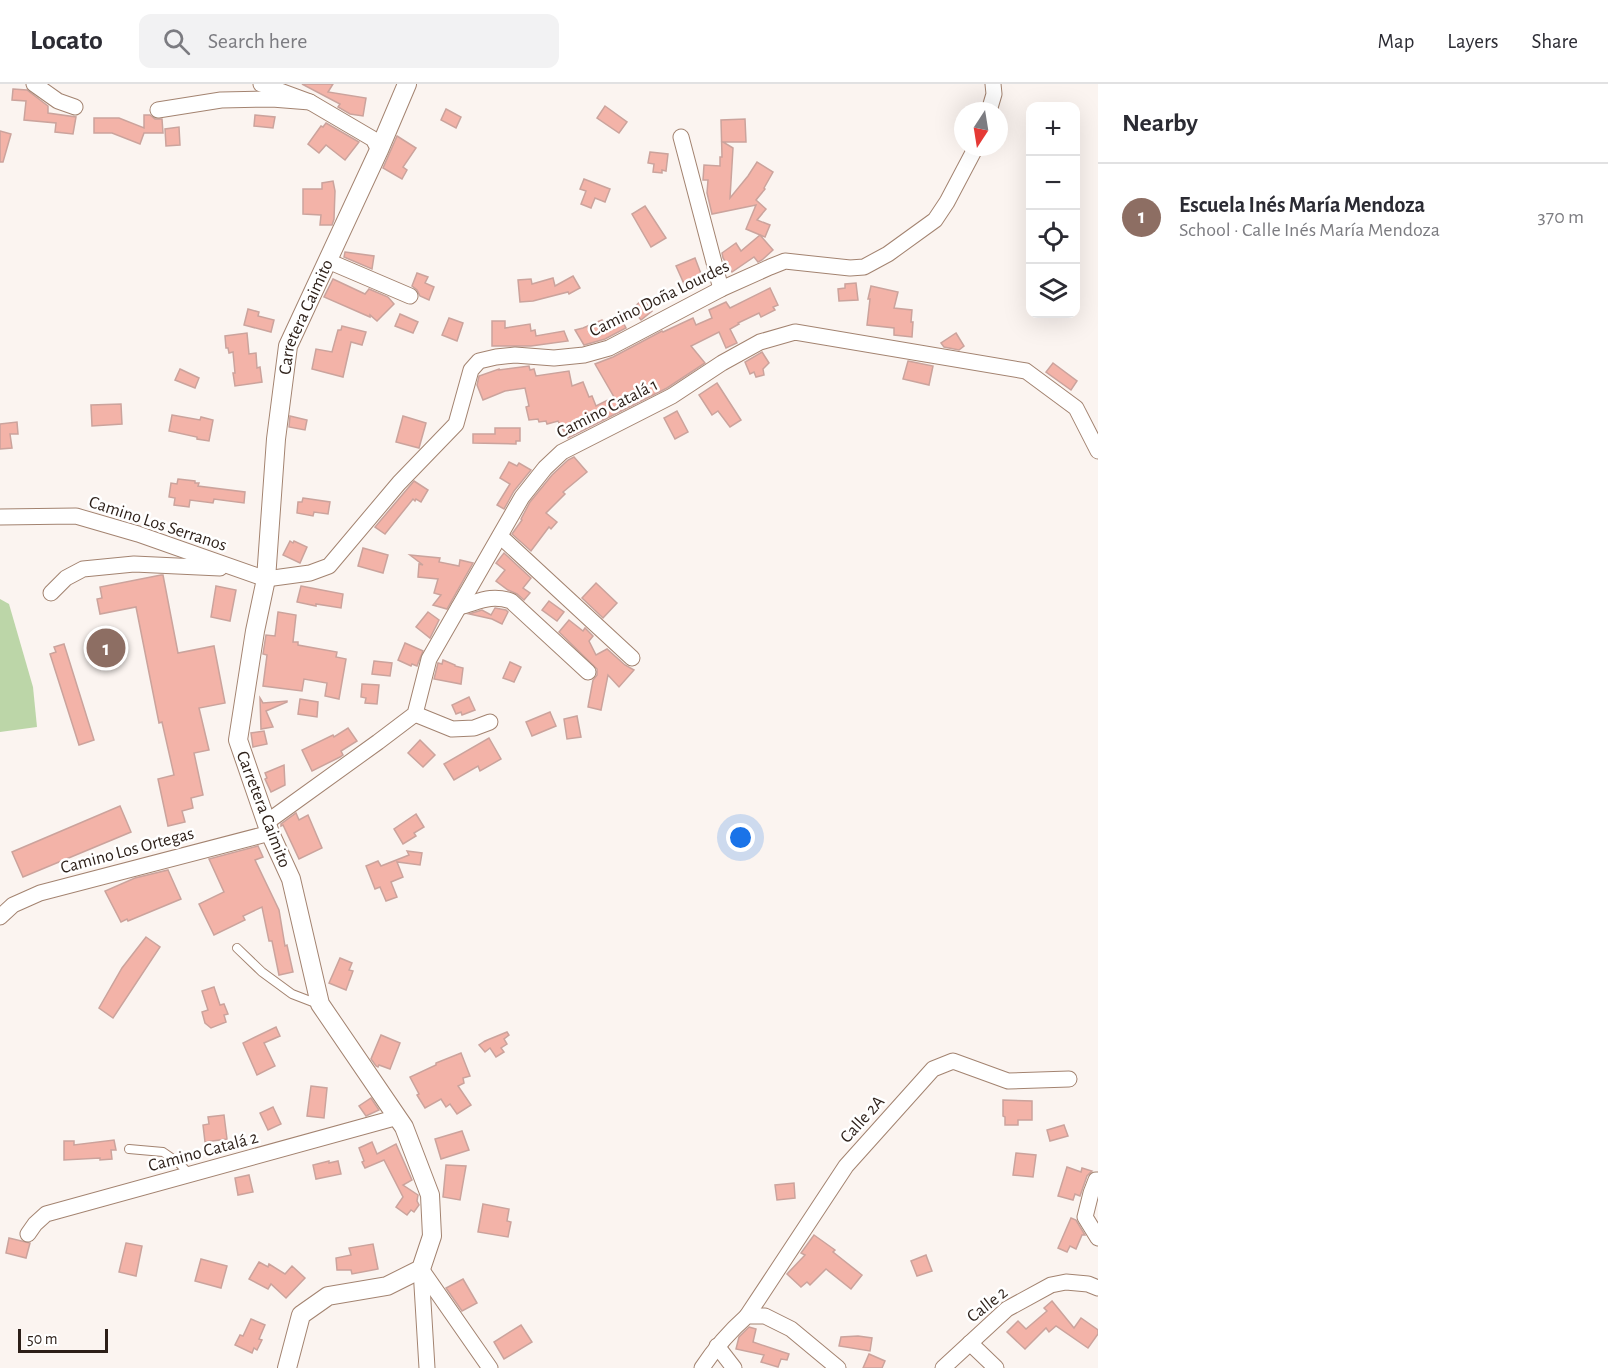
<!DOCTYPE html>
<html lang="en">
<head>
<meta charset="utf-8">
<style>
  body { margin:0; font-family:"Alegreya Sans",sans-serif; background:#f2f2f3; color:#2b2b33 }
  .controls { position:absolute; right:18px; top:18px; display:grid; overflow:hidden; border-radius:12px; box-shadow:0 6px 24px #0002 }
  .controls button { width:54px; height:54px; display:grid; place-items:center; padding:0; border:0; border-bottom:2px solid #e1e1e2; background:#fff; color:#2b2b33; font:30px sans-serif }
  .compass { position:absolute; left:954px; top:18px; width:54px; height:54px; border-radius:50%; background:#fff; box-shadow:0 6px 24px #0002; rotate:192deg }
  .scale { position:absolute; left:18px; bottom:15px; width:90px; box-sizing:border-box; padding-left:6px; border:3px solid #2c1f18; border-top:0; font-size:16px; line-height:21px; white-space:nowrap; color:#2c1f18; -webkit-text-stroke:4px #fff; paint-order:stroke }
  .you { position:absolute; left:741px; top:754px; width:21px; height:21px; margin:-15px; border:4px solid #fff; border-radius:50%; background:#1a73e8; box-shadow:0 0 0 9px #1a73e833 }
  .badge { display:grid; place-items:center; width:39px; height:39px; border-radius:50%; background:#ea580c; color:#fff; font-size:20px; font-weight:700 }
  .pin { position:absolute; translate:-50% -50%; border:3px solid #fff; box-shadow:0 2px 6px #0006 }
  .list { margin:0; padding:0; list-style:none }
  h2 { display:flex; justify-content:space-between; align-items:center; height:78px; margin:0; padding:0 24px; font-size:26px }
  h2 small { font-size:20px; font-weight:400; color:#7c7c81 }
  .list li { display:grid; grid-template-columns:39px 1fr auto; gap:18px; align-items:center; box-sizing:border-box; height:108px; padding:0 24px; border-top:2px solid #e1e1e2 }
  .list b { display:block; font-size:22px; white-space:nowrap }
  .list p { margin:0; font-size:20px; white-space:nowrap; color:#7c7c81 }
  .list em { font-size:20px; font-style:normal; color:#7c7c81 }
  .icon { flex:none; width:33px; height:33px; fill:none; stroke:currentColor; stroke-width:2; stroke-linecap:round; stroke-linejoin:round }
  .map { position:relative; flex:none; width:1098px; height:1284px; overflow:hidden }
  header { display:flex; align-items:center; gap:36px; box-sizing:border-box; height:84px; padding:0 30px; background:#fff; border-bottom:2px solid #e1e1e2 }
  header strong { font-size:28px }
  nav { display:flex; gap:33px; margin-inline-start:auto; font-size:21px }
  .search { width:420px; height:54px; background:#f2f2f3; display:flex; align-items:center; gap:15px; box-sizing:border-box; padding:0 21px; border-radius:12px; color:#7c7c81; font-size:22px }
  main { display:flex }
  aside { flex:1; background:#fff }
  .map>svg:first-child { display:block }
  .green { fill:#bcd6a8 }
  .building { fill:#f3b3a8; stroke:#cba39c; stroke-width:1.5 }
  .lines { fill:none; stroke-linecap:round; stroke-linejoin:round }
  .service-casing { stroke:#a38370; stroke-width:10 }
  .minor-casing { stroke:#a38370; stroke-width:17 }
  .tertiary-casing { stroke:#a38370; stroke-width:20 }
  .service { stroke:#fff; stroke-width:8 }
  .minor { stroke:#fff; stroke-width:15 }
  .tertiary { stroke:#fff; stroke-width:18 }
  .labels { text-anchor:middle; stroke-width:5; stroke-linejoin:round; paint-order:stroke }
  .street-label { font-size:18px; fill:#2c1f18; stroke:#fff }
</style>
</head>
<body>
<header>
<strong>Locato</strong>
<div class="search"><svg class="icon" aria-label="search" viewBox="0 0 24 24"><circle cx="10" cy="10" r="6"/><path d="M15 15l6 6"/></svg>Search here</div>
<nav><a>Map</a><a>Layers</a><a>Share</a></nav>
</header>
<main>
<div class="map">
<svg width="1098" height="1284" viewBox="0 0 1098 1284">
  <rect width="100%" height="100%" fill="#fbf4f0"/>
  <!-- green -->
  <path class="green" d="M0,515L9,520L33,603L37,643L0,648Z"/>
  <!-- building -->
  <g class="building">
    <path d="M302,0H333L328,8L366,14L363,32L350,30L338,23L340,20Z"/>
    <path d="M13,5L27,6L48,22V29L76,33L73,50L55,48L56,39L24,36L26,17L12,16Z"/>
    <path d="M605,22L627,38L619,49L597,34Z"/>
    <path d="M446,25L461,33L456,44L441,36Z"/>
    <path d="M144,31H150L155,35H162L163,49H144L140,60L112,49H94V34H119L144,44Z"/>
    <path d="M255,31L275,33L273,44L254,42Z"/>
    <path d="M745,35L746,58H723L733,64L730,114L748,92L757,78L773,88L764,104L765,105L756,116L766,125L757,136L770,141L765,153L746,145L756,121L712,130L707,109L708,96H703L704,81L720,82V73H722L721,36Z"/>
    <path d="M326,39L359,58L345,76L326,61L319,69L308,60L321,42L323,43Z"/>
    <path d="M179,43L180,61L166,62L165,45Z"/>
    <path d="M0,47L11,50L3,78H0Z"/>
    <path d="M397,52L416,64L403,83L407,86L402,95L383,84Z"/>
    <path d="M650,68L668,70L666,87L662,86V89L653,88L654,80L648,79Z"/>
    <path d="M584,95L610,105L605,118L595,114L591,124L581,120L586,107L580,105Z"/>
    <path d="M333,97L335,107L334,135L332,141H320L321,131L303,130V105H322V99Z"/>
    <path d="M645,122L666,154L651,163L632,130Z"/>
    <path d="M760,151L773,166L762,176L758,178L754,173L732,188L723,174L722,169L736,159L741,167Z"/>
    <path d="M345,168L374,172L372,185L344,173Z"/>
    <path d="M695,174L703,195L685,202L676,182Z"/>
    <path d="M417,189L428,193L425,199L434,203L429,216L420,212L417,206L412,202Z"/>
    <path d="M573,192L580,204L569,210L568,208L533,217L520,218L518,196L531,195L532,200L553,194L555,202Z"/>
    <path d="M333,195L365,210L369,205L388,213L394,220L377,237L370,231V233L324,213Z"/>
    <path d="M856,199L858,216L839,217L838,205L845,204V200Z"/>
    <path d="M871,202L898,208L894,224L912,226L911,238H913L912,253L894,251V244L867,241L870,215H868Z"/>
    <path d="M770,204L778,221L773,223L775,226L761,233L759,229L738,239L739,240L730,245L737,259L726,264L719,248L691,262L705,279L667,304L568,354L558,337L547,340L546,337L539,338L538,335L529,336L526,323L529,322L525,304L505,307L483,316L477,301L479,292L499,285V286L529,282L530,286L534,285L536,292L569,287L572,302L583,298L589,313L592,312L596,322L614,313L595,280L613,273L662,247L663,248L693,234L696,241L712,234L709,226L726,218L730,224Z"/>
    <path d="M643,215L652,227L641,236L632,225Z"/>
    <path d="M248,225L259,228L258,232L274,236L271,248L244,241Z"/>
    <path d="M400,230L418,238L413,249L395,242Z"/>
    <path d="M620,233L626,244L605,255L584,261L575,246L583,244L602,236L605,241Z"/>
    <path d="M449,234L463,239L457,257L442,251Z"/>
    <path d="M492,237H505V244L530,240L531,247L535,246L536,252L564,247L568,257L531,262H492Z"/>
    <path d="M342,242L366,248L362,261L351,258L343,293L312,285L316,265L332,268L338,246H341Z"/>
    <path d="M247,249L249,270L256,269L257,284L260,283L262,298L235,302L233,289H235L233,268L229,269L228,264H226L225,252Z"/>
    <path d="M956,249L964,262L959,266L944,263L941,259Z"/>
    <path d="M762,268L769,279L763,285L764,291L756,293L754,288L750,290L745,278Z"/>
    <path d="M908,277L933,282L929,301L903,295Z"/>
    <path d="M1053,279L1077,297L1071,306L1046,288Z"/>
    <path d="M180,285L199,294L195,304L175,296Z"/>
    <path d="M717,299L741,336L730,343L718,327L712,331L699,311Z"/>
    <path d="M121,320L122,340L92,342L91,321Z"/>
    <path d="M677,327L688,348L675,355L664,334Z"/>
    <path d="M172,331L200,336L201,333L213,336L209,357L197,355V353L169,347Z"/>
    <path d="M290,332L307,336L305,346L289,343Z"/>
    <path d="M403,332L426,339L419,364L396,358Z"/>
    <path d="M17,338L18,350H10L12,364L0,365V340Z"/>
    <path d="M495,344H520V357H516V360L473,359V350H495Z"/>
    <path d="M574,373L587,388L563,408L565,410L546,429L557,438L551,445L549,443L531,467L512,450L522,436L521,435L530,418L552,391L568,376Z"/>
    <path d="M509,378L517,382L519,379L531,386L514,407L504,425L497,421L510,400L500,394Z"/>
    <path d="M178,395L195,397V399H199L198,402L245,408L244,419L214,415L213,419L190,416L189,423L174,421L175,414L169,413L171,399L177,400Z"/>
    <path d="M414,397L428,406L421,418L416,415L415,417L413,415L385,450L375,443Z"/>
    <path d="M303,414L330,418L328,430L314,428L313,432L297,429L298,418H302Z"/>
    <path d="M290,457L293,459L294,457L307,463L300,479L283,471Z"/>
    <path d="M363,464L388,471L383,489L358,482Z"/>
    <path d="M504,469L531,494L523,504L530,509L524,516L517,510L508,506L496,497L505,486L496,479Z"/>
    <path d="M410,471L440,474L439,478L459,482L460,476L473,479L447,525L433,521L441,511L434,509L438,495L418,493L419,480L423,481Z"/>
    <path d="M161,491H163L178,569L214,562L225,619L199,624L209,666L194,669L203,711L191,714L193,724L182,727L185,738L168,742L158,695L174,691L162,638L159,639L136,523L100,530L97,515L102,514L100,503Z"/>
    <path d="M596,499L617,519L603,534L582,514Z"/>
    <path d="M216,502L236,506L230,537L211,533Z"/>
    <path d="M301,502L343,510L341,524L316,520V522L297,518Z"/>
    <path d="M549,517L564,528L557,537L542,526Z"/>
    <path d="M495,524L506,526L508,528L502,540L492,535L469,530L482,526L491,531Z"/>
    <path d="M278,528L296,531L293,558H298V561L337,568L336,573L346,575L339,615L325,612L327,599L304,595L302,607L263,602L267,571L263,570L266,551L275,552Z"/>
    <path d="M428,528L439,536L430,554L416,543Z"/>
    <path d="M569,536L583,547L585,544L593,552L589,557L596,571L607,565L625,581L634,586L619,603L608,591L601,626L588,623L593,596L597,591V585L559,548Z"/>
    <path d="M405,559L423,567L417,582L412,580L411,582L398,576Z"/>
    <path d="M64,560L94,656L79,661L50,570L56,568L54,563Z"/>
    <path d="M443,576L455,581V582L463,584L461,600L434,595L438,579L442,580Z"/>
    <path d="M374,577L392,579L390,592L372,590Z"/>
    <path d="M510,578L521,583L514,598L503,594Z"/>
    <path d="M362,600L379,601L377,620L365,619L366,614L361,613Z"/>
    <path d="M469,613L475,626L462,631L461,628L456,630L452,621Z"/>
    <path d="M260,614L263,619L287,617V618L266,627L273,643L261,645Z"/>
    <path d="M300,615L318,618L317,633L298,630Z"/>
    <path d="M550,628L556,642L532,652L526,638Z"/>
    <path d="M577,632L581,653L567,655L564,635Z"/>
    <path d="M348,644L357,657L341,667L343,671L340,673L312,687L302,666L333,651L334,653Z"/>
    <path d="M264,647L267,660L253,663L251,649Z"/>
    <path d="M489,654L501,675L480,687L478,682L454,696L444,680Z"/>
    <path d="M420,656L435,671L423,683L408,669Z"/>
    <path d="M284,681L285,701L271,708L265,695L267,694L265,689Z"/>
    <path d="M120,722L131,748L23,793L12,768Z"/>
    <path d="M296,729L299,736L308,731L322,764L299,775L283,741L281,742V740Z"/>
    <path d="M416,730L424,743L414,749L416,752L403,760L394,745Z"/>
    <path d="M258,762L263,773L255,776L279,826L285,862L287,861L293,888L279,891L272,857H269L262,823L243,832L245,836L214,851L199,820L224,808L209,775Z"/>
    <path d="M407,767L422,769L420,781L397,778L403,793L391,798L397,813L386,817L380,803L375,805L366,782L378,777L381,782L409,771Z"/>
    <path d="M168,786L181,815L128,837L127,835L121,838L105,807L135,794Z"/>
    <path d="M146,853L160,863L113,934L99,924L122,884Z"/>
    <path d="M340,874L352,879L349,886L353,887L346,906L329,899Z"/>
    <path d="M214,903L220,921L224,920L228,930L224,931L226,938L211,944L205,939L202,928L208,926L202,907Z"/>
    <path d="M276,943L280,952L264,959L275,982L257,991L243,959Z"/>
    <path d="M507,948L509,951L504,955L507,960L501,964L504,968L496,973L490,964L485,968L479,961L485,957Z"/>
    <path d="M381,951L400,959L390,985L379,981L378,983L376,982L371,975Z"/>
    <path d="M461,969L470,992L463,994L464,999L458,1002L471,1021L457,1030L450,1020L446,1023L441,1015L425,1024L417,1011L419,1010L410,993L436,981V979Z"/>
    <path d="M311,1002L327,1004L324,1034L307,1032Z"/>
    <path d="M371,1014L379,1026L366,1032L359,1022Z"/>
    <path d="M1003,1016L1032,1017V1036H1018V1041H1005V1033L1003,1032Z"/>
    <path d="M273,1023L281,1040L268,1046L260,1029Z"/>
    <path d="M224,1031L227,1055L205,1058L203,1041L209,1040L208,1033Z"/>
    <path d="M1064,1041L1068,1052L1050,1057L1047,1046Z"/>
    <path d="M462,1047L469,1066L441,1075L435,1055Z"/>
    <path d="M114,1056L116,1066H111L112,1075L100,1076V1074L64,1076V1057H74V1061Z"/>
    <path d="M372,1058L377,1070L396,1060L412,1096L403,1101L418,1111L417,1117L419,1121L414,1128L411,1126L407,1131L396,1123L403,1113L384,1076L365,1084L362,1078L364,1077L359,1064Z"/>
    <path d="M1016,1069L1036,1071L1033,1093L1013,1091Z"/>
    <path d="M329,1077V1079L338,1077L341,1090L316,1095L313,1081Z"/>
    <path d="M446,1081L466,1082L460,1116L443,1113Z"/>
    <path d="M1067,1083L1081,1088L1082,1084L1092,1087L1087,1092L1080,1112L1075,1110L1073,1116L1058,1112Z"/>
    <path d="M249,1091L253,1108L238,1111L235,1094Z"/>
    <path d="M794,1099L795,1114L777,1116L775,1101Z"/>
    <path d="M483,1120L509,1125L507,1137L511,1138L508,1153L478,1148Z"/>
    <path d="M1071,1134L1076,1136L1085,1151H1082L1076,1165L1070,1162L1067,1168L1058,1164Z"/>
    <path d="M814,1151L835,1166L833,1168L862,1191L851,1205L826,1185L810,1201L807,1198L801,1203L787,1190L805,1171L801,1169Z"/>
    <path d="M9,1154L30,1159L26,1174L6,1169Z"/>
    <path d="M126,1159L142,1162L136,1192L119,1188Z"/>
    <path d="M373,1160L378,1185L352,1190L351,1186H337L336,1174L351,1171L349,1164Z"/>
    <path d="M926,1171L932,1187L917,1192L911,1177Z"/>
    <path d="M201,1175L227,1182L221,1204L195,1197Z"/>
    <path d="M259,1178L268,1183L269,1180L285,1190L292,1182L305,1194L286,1214L271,1200L268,1205L249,1195Z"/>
    <path d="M463,1195L477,1219L462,1227L446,1204Z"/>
    <path d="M1052,1217L1074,1244L1081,1234L1098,1246V1250L1088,1264L1056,1242L1049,1248L1046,1244L1025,1265L1007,1248L1018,1237L1026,1245L1047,1227L1044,1224Z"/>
    <path d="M251,1235L265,1241L259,1255L262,1256L257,1266L254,1264L252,1269L235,1261L240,1251L243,1252Z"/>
    <path d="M521,1241L532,1258L504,1275L494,1258Z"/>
    <path d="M749,1243L756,1245L753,1258L789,1270L787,1276L781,1275L778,1283L761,1278L764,1271L736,1265L739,1253Z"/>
    <path d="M858,1252L872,1254L870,1267L839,1262L841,1253Z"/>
    <path d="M869,1270L885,1277L882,1284H863Z"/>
  </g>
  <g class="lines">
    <!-- service casing -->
    <g class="service-casing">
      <g id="service">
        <path d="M237,864L262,888L292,910L318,920"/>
        <path d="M129,1065L163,1068L179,1079L190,1091"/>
      </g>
    </g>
    <!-- minor casing -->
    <g class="minor-casing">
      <g id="minor">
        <path d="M34,0L58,17L75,23"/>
        <path d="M261,0L310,18L373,55L379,66"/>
        <path d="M158,26L221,16L272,15L310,18"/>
        <path d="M989,27L994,10L993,0"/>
        <path d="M681,53L721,205"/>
        <path d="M328,177L410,212"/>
        <path d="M0,433L76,432L138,450L266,495L310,489L329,482L399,399L456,340L471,286L479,277L496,273L515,271L554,274L584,271L609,264L721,205L770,183L785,177L850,184L864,183L888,170L935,136L947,118L976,63"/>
        <path d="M500,452L632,574"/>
        <path d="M51,509L66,494L83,485L134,480L220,484"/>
        <path d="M459,523C479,518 490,510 511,517L588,588"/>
        <path d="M415,630L452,645L474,644L490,638"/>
        <path d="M267,738L378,658L415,630L429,575L522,413L545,384L562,368L672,312L722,279L760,258L795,248L1026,287L1076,324L1098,367"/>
        <path d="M0,833L13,821L40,809L270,749"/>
        <path d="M1098,1096H1096L1091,1109L1085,1133L1098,1154"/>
        <path d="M28,1150L35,1140L46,1130L398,1033"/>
        <path d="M421,1185L490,1284"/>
        <path d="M421,1185L427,1284"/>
        <path d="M747,1232L846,1082L933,985L953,977L1008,997L1069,995"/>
        <path d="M970,1259L996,1284"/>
        <path d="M717,1262L734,1284"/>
        <path d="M702,1284C715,1264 729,1248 747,1232H765L791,1245L838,1284"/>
        <path d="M943,1284L1007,1225L1051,1201L1066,1198L1088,1200L1098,1204"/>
      </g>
    </g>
    <!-- tertiary casing -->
    <g class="tertiary-casing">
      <g id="tertiary">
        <path id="s1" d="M287,1284L301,1231L328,1212L387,1202L421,1185L432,1152L430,1111L404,1043L320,920L291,795L270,749L238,656L255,547L266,495L276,355L288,262L379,66L407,0"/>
      </g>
    </g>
    <!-- service -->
    <use href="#service" class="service"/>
    <!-- minor -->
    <use href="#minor" class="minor"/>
    <!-- tertiary -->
    <use href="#tertiary" class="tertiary"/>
  </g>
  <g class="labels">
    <!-- street labels -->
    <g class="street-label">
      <text transform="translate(659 214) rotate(-26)" y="6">Camino Doña Lourdes</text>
      <text dy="6" stroke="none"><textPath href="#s1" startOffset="1191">Carretera Caimito</textPath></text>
      <text transform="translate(607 324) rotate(-27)" y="6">Camino Catalá 1</text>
      <text transform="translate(158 439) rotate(18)" y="6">Camino Los Serranos</text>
      <text transform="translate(264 725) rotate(69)" y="6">Carretera Caimito</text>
      <text transform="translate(127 766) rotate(-15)" y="6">Camino Los Ortegas</text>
      <text transform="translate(862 1035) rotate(-48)" y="6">Calle 2A</text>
      <text transform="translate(203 1067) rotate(-15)" y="6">Camino Catalá 2</text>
      <text transform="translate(987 1220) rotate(-38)" y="6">Calle 2</text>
    </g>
  </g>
</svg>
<div class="controls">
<button>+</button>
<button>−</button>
<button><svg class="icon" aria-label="locate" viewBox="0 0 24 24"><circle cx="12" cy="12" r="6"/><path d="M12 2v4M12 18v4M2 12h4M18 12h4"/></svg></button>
<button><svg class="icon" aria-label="layers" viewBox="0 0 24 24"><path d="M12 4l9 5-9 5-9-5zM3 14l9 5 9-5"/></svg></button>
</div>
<svg class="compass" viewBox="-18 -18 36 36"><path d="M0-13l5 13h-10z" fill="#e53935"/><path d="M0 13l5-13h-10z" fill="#7c7c81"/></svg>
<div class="scale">50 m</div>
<div class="you"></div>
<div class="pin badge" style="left:106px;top:564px;background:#8d6e63">1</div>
</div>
<aside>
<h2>Nearby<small></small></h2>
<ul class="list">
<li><span class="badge" style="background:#8d6e63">1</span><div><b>Escuela Inés María Mendoza</b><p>School · Calle Inés María Mendoza</p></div><em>370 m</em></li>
</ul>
</aside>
</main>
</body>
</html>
